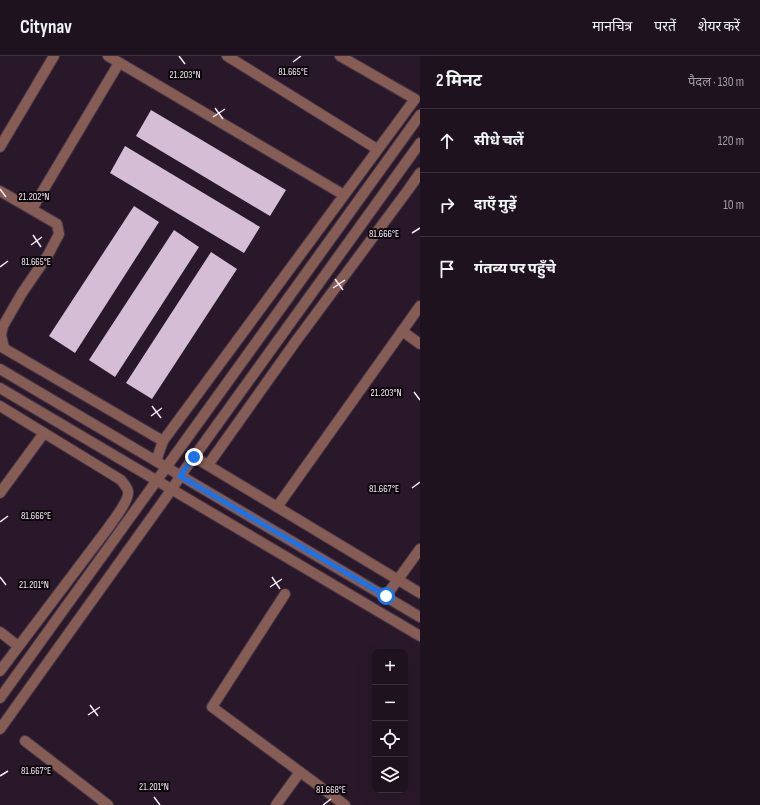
<!DOCTYPE html>
<html lang="hi">
<head>
<meta charset="utf-8">
<style>
  body { margin:0; font-family:"Sofia Sans Condensed","Noto Sans Devanagari",sans-serif; background:#271b28; color:#f1f3f6 }
  .controls { position:absolute; right:12px; bottom:12px; display:grid; overflow:hidden; border-radius:8px; box-shadow:0 4px 16px #0002 }
  .controls button { width:36px; height:36px; display:grid; place-items:center; padding:0; border:0; border-bottom:1px solid #3c323d; background:#1f121f; color:#f1f3f6; font:20px sans-serif }
  .stop { position:absolute; width:12px; height:12px; margin:-9px; border:3px solid #1a73e8; border-radius:50%; background:#fff }
  .stop.end { background:#1a73e8; border-color:#fff; box-shadow:0 1px 4px #0008 }
  .list { margin:0; padding:0; list-style:none }
  h2 { display:flex; justify-content:space-between; align-items:center; height:52px; margin:0; padding:0 16px; font-size:17px }
  h2 small { font-size:13px; font-weight:400; color:#a19ea4 }
  .list li { display:grid; grid-template-columns:26px 1fr auto; gap:12px; align-items:center; box-sizing:border-box; height:64px; padding:0 16px; border-top:1px solid #3c323d }
  .list b { display:block; font-size:15px; white-space:nowrap }
  .list em { font-size:13px; font-style:normal; color:#a19ea4 }
  .icon { flex:none; width:22px; height:22px; fill:none; stroke:currentColor; stroke-width:2; stroke-linecap:round; stroke-linejoin:round }
  .map { position:relative; flex:none; width:420px; height:749px; overflow:hidden }
  header { display:flex; align-items:center; gap:24px; box-sizing:border-box; height:56px; padding:0 20px; background:#1f121f; border-bottom:1px solid #3c323d }
  header strong { font-size:19px }
  nav { display:flex; gap:22px; margin-inline-start:auto; font-size:14px }
  main { display:flex }
  aside { flex:1; background:#1f121f }
  .map>svg:first-child { display:block }
  .building { fill:#d4bdd5 }
  .lines { fill:none; stroke-linecap:round; stroke-linejoin:round }
  .minor-casing { stroke:#463546; stroke-width:12 }
  .minor { stroke:#855d55; stroke-width:10 }
  .route { stroke:#1a73e8; stroke-width:5 }
  .ticks { fill:none; stroke:#f6eaf6; stroke-width:1.5 }
  .ticks-label { font-size:10px; text-anchor:middle; fill:#f6eaf6; stroke:#0d060d; stroke-width:4; stroke-linejoin:round; paint-order:stroke }
</style>
</head>
<body>
<header>
<strong>Citynav</strong>
<nav><a>मानचित्र</a><a>परतें</a><a>शेयर करें</a></nav>
</header>
<main>
<div class="map">
<svg width="420" height="749" viewBox="0 0 420 749">
  <rect width="100%" height="100%" fill="#291829"/>
  <!-- building -->
  <g class="building">
    <path d="M151,54L286,134L270,160L136,80Z"/>
    <path d="M125,90L260,171L244,197L110,117Z"/>
    <path d="M134,150L159,166L75,297L49,280Z"/>
    <path d="M174,174L199,191L115,321L89,304Z"/>
    <path d="M211,196L237,213L152,343L126,327Z"/>
  </g>
  <g class="lines">
    <!-- minor casing -->
    <g class="minor-casing">
      <g id="minor">
        <path d="M108,0L344,139"/>
        <path d="M227,0L377,93"/>
        <path d="M0,91L54,0"/>
        <path d="M0,135L57,168L59,178L48,199L22,237L3,270L1,279L4,292"/>
        <path d="M32,153L119,7"/>
        <path d="M402,275L420,288"/>
        <path d="M0,290L163,385L156,405"/>
        <path d="M0,313L420,561"/>
        <path d="M0,332L420,580"/>
        <path d="M0,350L121,424C124,428 127,431 128,435C130,443 113,465 108,472L0,615"/>
        <path d="M163,385L415,43L340,0"/>
        <path d="M194,401L420,537"/>
        <path d="M208,409L296,285L408,134L420,117"/>
        <path d="M0,437L44,377"/>
        <path d="M277,451L420,250"/>
        <path d="M285,538L212,651L345,749"/>
        <path d="M386,540L420,493"/>
        <path d="M0,576L18,590"/>
        <path d="M0,642L420,59"/>
        <path d="M0,673L172,433L181,419L420,87"/>
        <path d="M25,685L108,749"/>
        <path d="M276,749L300,716"/>
      </g>
    </g>
    <!-- minor -->
    <use href="#minor" class="minor"/>
  </g>
  <g class="lines">
    <!-- route -->
    <path class="route" d="M194,401L180,420L386,540"/>
  </g>
  <!-- ticks -->
  <path class="ticks" d="M179,0L185,8M293,6L301,0M215,52L223,63M213,61L225,53M0,133L6,141M412,177L420,172M33,179L41,191M31,189L42,181M0,211L8,205M335,223L343,234M333,232L345,224M414,336L420,344M152,350L161,362M151,360L162,352M412,432L420,426M0,466L8,460M0,521L6,529M272,521L280,533M270,531L282,523M90,649L98,660M88,659L100,651M0,720L8,715M154,741L160,749M323,749L331,743"/>
  <g class="ticks-label">
    <text x="293" y="19">81.665°E</text>
    <text x="185" y="22">21.203°N</text>
    <text x="34" y="144">21.202°N</text>
    <text x="384" y="181">81.666°E</text>
    <text x="36" y="209">81.665°E</text>
    <text x="386" y="340">21.203°N</text>
    <text x="384" y="436">81.667°E</text>
    <text x="36" y="463">81.666°E</text>
    <text x="34" y="532">21.201°N</text>
    <text x="36" y="718">81.667°E</text>
    <text x="154" y="734">21.201°N</text>
    <text x="331" y="737">81.668°E</text>
  </g>
</svg>
<div class="controls">
<button>+</button>
<button>−</button>
<button><svg class="icon" aria-label="locate" viewBox="0 0 24 24"><circle cx="12" cy="12" r="6"/><path d="M12 2v4M12 18v4M2 12h4M18 12h4"/></svg></button>
<button><svg class="icon" aria-label="layers" viewBox="0 0 24 24"><path d="M12 4l9 5-9 5-9-5zM3 14l9 5 9-5"/></svg></button>
</div>
<div class="stop" style="left:386px;top:540px"></div>
<div class="stop end" style="left:194px;top:401px"></div>
</div>
<aside>
<h2>2 मिनट<small>पैदल · 130 m</small></h2>
<ul class="list">
<li><svg class="icon" aria-label="ahead" viewBox="0 0 24 24"><path d="M12 20V5M6 11l6-6 6 6"/></svg><div><b>सीधे चलें</b></div><em>120 m</em></li>
<li><svg class="icon" aria-label="right" viewBox="0 0 24 24"><path d="M7 20v-9h11M14 6l5 5-5 5"/></svg><div><b>दाएँ मुड़ें</b></div><em>10 m</em></li>
<li><svg class="icon" aria-label="arrive" viewBox="0 0 24 24"><path d="M6 21V4h12l-3 4 3 4H6"/></svg><div><b>गंतव्य पर पहुँचे</b></div></li>
</ul>
</aside>
</main>
</body>
</html>
